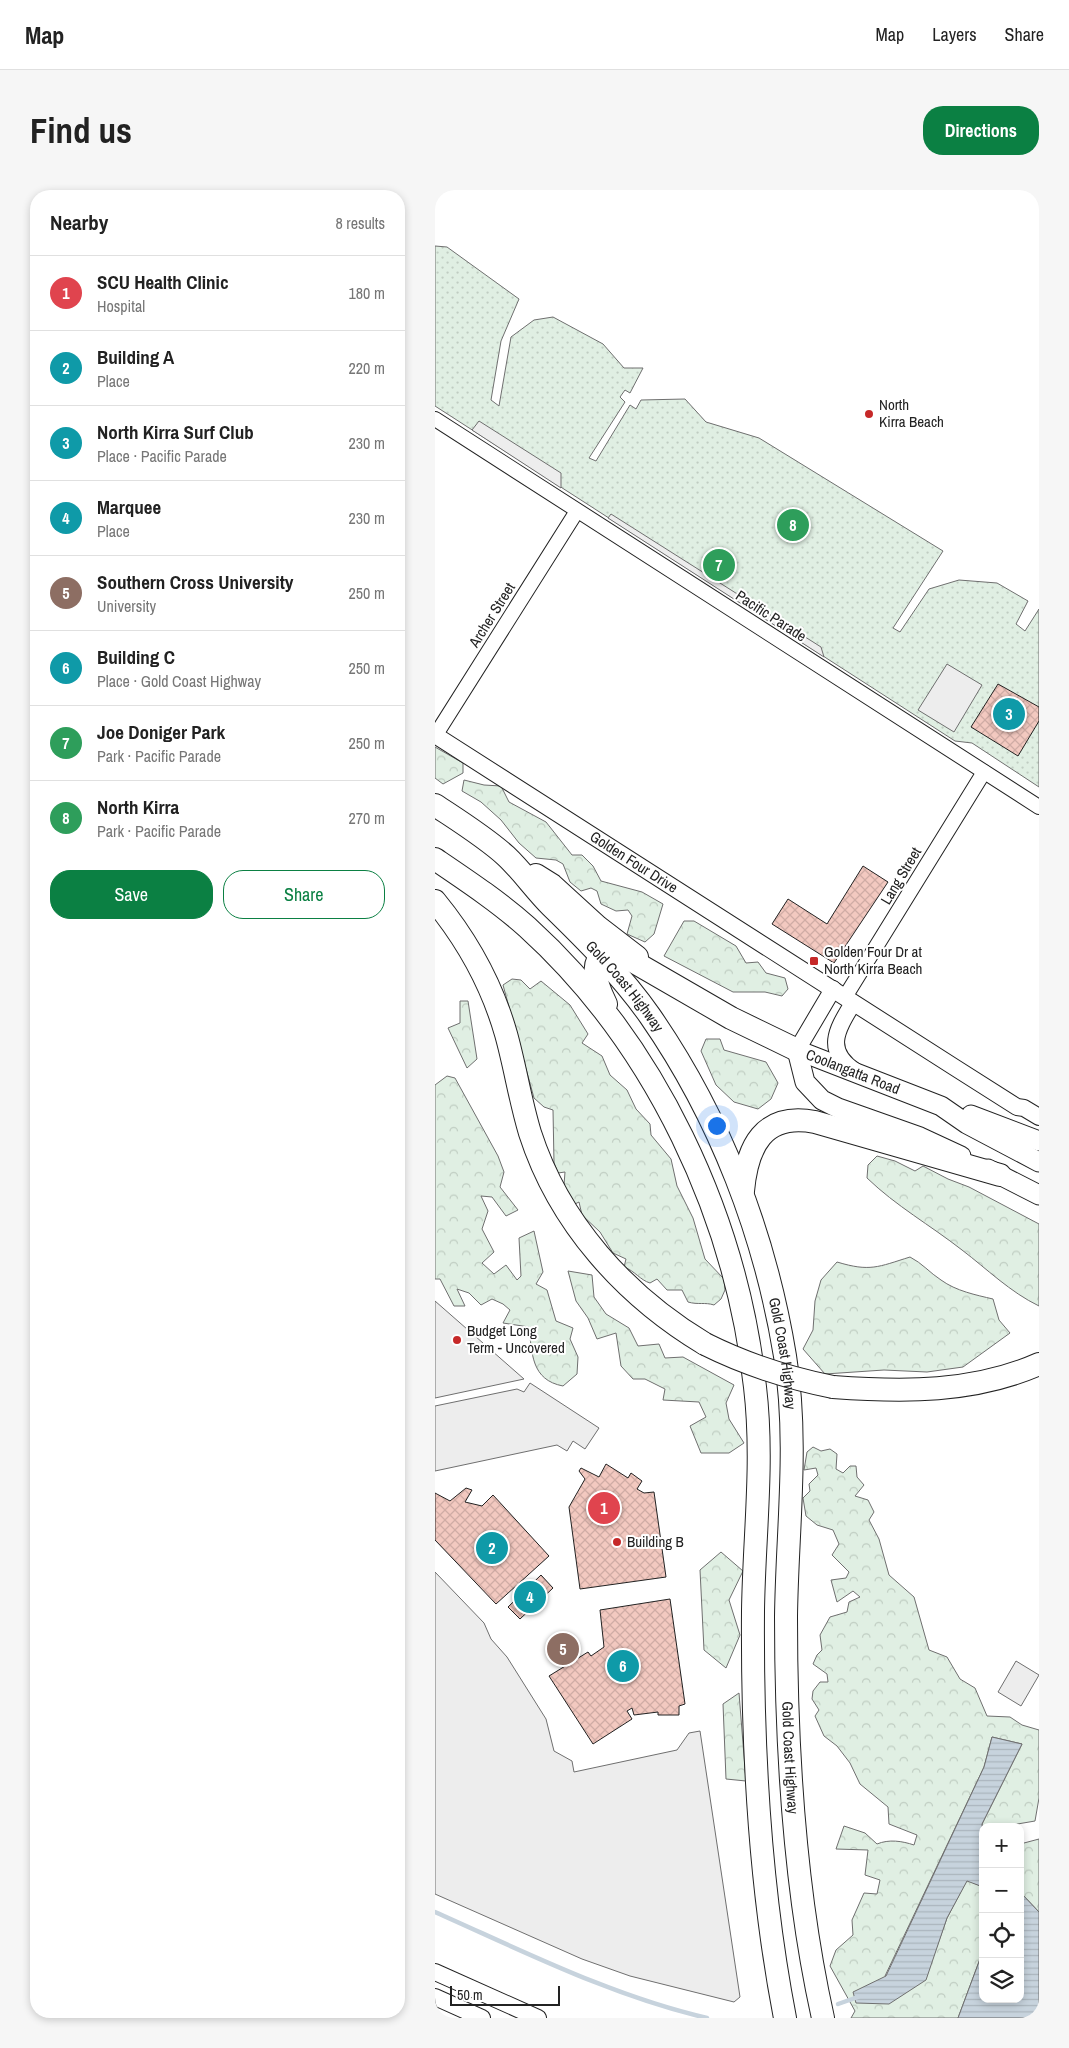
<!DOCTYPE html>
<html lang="en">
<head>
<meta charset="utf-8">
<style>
  body { margin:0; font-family:"Archivo Narrow",sans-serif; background:#f6f6f6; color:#222 }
  .controls { position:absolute; right:15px; bottom:15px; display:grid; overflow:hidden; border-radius:10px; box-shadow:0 2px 8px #0003 }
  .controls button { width:45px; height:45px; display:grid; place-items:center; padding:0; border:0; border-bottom:1px solid #e0e0e0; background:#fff; color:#222; font:25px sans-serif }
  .scale { position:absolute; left:15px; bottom:12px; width:110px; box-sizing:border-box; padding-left:5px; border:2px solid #222; border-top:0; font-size:14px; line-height:18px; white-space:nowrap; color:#222; -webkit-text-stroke:4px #fff; paint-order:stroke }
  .you { position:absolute; left:281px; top:935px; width:18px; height:18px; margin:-12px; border:4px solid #fff; border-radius:50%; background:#1a73e8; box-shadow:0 0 0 8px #1a73e833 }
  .badge { display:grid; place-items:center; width:32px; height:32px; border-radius:50%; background:#0b8043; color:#fff; font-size:16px; font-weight:700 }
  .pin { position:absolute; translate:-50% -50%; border:2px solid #fff; box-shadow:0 1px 5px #0006 }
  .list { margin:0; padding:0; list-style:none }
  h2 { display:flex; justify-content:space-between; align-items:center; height:65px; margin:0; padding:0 20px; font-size:21px }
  h2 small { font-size:16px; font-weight:400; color:#767676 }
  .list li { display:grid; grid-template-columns:32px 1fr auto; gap:15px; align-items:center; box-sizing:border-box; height:75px; padding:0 20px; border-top:1px solid #e0e0e0 }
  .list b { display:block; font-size:19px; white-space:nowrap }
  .list p { margin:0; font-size:16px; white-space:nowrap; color:#767676 }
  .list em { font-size:16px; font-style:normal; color:#767676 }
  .actions { display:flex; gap:10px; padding:15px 20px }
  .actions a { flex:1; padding:11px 0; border:1px solid #0b8043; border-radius:20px; text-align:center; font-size:18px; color:#0b8043 }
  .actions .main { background:#0b8043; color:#fff }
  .icon { flex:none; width:28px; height:28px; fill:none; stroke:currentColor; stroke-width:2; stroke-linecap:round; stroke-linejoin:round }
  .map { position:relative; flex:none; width:604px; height:1828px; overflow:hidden; border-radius:20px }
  header { display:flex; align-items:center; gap:30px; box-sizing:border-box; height:70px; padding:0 25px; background:#fff; border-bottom:1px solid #e0e0e0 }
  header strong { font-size:24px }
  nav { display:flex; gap:28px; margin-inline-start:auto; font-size:18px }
  .intro { display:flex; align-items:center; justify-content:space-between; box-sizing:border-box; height:120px; padding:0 30px }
  h1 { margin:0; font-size:35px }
  .button { padding:12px 22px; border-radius:20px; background:#0b8043; color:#fff; font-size:18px; font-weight:700 }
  main { display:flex; gap:30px; padding:0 30px }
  aside { flex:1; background:#fff; border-radius:20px; box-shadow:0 2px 8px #0003 }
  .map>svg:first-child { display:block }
  .green { fill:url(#green-dots); stroke:#6f6f6f }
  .forest { fill:url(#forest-crowns); stroke:#6f6f6f }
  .parking { fill:#ededed; stroke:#6f6f6f }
  .water { fill:url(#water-rules); stroke:#6f6f6f }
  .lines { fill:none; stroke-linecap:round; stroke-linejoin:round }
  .stream { stroke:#c7d3dd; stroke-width:4.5 }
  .building { fill:url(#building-cross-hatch); stroke:#222 }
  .minor-casing { stroke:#222; stroke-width:16 }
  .tertiary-casing { stroke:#222; stroke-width:18 }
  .secondary-casing { stroke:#222; stroke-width:21 }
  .trunk-casing { stroke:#222; stroke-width:24 }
  .minor { stroke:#fff; stroke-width:14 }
  .tertiary { stroke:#fff; stroke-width:16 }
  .secondary { stroke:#fff; stroke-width:19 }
  .trunk { stroke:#fff; stroke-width:22 }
  .trunk-bridge-casing { stroke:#222; stroke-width:24; stroke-linecap:butt }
  .trunk-bridge { stroke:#fff; stroke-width:22 }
  .poi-dot { fill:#c62828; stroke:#fff; stroke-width:2 }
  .labels { text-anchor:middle; stroke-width:4; stroke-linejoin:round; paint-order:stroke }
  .poi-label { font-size:15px; fill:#222; stroke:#fff; text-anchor:start }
  .street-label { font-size:15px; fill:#222; stroke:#fff }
</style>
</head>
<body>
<header>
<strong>Map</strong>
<nav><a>Map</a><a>Layers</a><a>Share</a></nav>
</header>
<div class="intro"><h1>Find us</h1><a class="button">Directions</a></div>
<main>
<aside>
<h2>Nearby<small>8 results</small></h2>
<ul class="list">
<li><span class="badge" style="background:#e0444e">1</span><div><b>SCU Health Clinic</b><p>Hospital</p></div><em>180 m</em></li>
<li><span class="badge" style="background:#0f9aa8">2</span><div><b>Building A</b><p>Place</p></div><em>220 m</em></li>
<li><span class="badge" style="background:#0f9aa8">3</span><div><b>North Kirra Surf Club</b><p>Place · Pacific Parade</p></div><em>230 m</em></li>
<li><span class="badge" style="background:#0f9aa8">4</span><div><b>Marquee</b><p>Place</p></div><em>230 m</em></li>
<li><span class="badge" style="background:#8d6e63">5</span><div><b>Southern Cross University</b><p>University</p></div><em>250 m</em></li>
<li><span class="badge" style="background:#0f9aa8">6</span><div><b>Building C</b><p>Place · Gold Coast Highway</p></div><em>250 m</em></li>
<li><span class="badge" style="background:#2e9e5b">7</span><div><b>Joe Doniger Park</b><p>Park · Pacific Parade</p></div><em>250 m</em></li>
<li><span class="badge" style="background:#2e9e5b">8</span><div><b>North Kirra</b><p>Park · Pacific Parade</p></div><em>270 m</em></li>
</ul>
<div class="actions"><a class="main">Save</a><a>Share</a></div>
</aside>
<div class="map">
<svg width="604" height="1828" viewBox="0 0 604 1828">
  <defs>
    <pattern id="green-dots" width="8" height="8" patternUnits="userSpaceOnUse" patternTransform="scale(1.25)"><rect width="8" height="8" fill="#e0efe3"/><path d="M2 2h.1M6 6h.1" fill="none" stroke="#c0cdc2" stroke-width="1.8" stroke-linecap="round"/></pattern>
    <pattern id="forest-crowns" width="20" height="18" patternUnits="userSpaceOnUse" patternTransform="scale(1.25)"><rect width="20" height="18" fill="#e0efe3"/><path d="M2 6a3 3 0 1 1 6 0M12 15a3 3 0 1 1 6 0" fill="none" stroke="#c0cdc2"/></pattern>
    <pattern id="water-rules" width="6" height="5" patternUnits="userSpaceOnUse" patternTransform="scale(1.25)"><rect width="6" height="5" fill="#c7d3dd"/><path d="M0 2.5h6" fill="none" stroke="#abb5bd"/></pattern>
    <pattern id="building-cross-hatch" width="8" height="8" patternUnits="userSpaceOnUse" patternTransform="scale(1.25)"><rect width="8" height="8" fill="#f3c9c0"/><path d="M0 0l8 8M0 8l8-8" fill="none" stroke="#d0aca5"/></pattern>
  </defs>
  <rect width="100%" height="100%" fill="#fff"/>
  <!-- green -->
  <path class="green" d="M0,56L12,57L84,109L66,151L56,210L64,216L76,147L99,130L118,127L168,154L189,178H208L195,203L190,200L185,207L190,212L154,268L161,271L195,215L201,219L206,210L250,209L271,232L324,248L508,361L458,438L465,442L494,399L524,390L562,393L593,411L581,434L590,441L604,419V597L537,553L520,551L0,216Z"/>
  <!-- forest -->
  <g class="forest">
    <path d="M0,557L28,573V583L8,594L0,588Z"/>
    <path d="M29,590L49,595L66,596L74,612L111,632L137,665H147L158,676L166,691L207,702L228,714L219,744L210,752L192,744L197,726L193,720L181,721L166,714L162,701L156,698L146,701L135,692L128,674L121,670L101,668L84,653L66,630L46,612L27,601Z"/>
    <path d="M249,731H259L301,756L311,773L323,772L331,783L350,788L353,799L347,806L330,802H298L229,766Z"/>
    <path d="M77,789L86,790L95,799L106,791L135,815L153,844L147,853L167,866L175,885L192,900L201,919L215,934L216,945L236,969L242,996L258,1028L270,1069L289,1089L290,1100L286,1109L279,1115C270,1112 263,1115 253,1112L247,1100H232L222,1089L215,1093C205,1090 200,1081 189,1077L191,1069L178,1063L165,1042L147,1025L144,1012L138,1015L129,995L130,982L123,983L119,973L118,920L109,917L99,908L68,795Z"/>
    <path d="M25,811H33L42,869L32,878L13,838L25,833Z"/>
    <path d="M271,849H285L289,860L331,872L343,893L336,909L323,919L299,912L281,895L266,861Z"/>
    <path d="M12,886L20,888L63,966L69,982L65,997L83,1020L71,1026L57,1007L46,1006L53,1021L47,1039L59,1062L47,1073L59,1084L71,1075L82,1090L86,1086L84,1048L99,1041L108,1082L101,1094L112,1100L121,1131L138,1138L135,1149L143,1167L142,1184L128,1196C96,1190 97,1163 94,1137L68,1133L75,1120L68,1114L57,1109L46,1115L34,1103L22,1099L30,1116H19L5,1089H0V895Z"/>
    <path d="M442,966L460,971L480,981L488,976L513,989L534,997L604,1034V1116C575,1102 552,1079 527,1060C495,1035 461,1016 432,988L433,975Z"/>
    <path d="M475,1067C487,1073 495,1083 506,1090C521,1101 541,1105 558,1109L564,1130L575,1143L528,1177L492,1182L449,1180L390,1184L368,1159L378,1140L380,1111L386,1090L402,1072C435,1082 443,1077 475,1067Z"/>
    <path d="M133,1081L157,1085L159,1107L171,1124L194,1138L203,1156L224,1154L230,1168L248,1167L299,1195L291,1213L294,1229L309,1253L294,1263H266L255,1236L271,1227L264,1212L228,1210L230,1199L210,1189H198L186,1176L181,1143L162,1149L153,1128L141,1111Z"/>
    <path d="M378,1257L386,1261L395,1259L402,1264L401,1279L408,1283L415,1276H421L422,1287L429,1295L420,1306L433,1310L439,1322L434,1330L444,1349L454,1385L479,1407L494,1460L512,1467L525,1489L540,1498L552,1526L575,1527L587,1535L604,1540V1608L600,1631L565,1637H548L547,1634L587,1554L557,1547L549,1577L450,1786L490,1790L512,1728L532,1690L548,1697V1761L523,1828H416L420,1821L395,1776L401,1760L418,1745L417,1730L429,1703L442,1704L445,1690L430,1685L433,1660L401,1659L409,1636L430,1643L442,1654C454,1649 467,1651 479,1655L482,1645L454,1634L453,1617L425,1594L415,1573L402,1556L389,1546L380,1526L384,1520L377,1509L378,1501L385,1492H393L392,1484L378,1474L382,1465L387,1460L385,1445L395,1427L412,1422L414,1412L425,1407L418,1401L402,1412L396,1390L411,1388L414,1382L397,1365L404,1354L398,1340L382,1335L371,1326L368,1308L375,1301L374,1294L383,1285L381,1278L369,1280L372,1262Z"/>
    <path d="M286,1362L308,1381L294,1410L305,1445L291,1478L269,1460L265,1380Z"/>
    <path d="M304,1503L311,1591L291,1589L288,1514Z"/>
    <path d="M604,1649V1722L585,1702V1651L589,1653Z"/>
  </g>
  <!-- parking -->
  <g class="parking">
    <path d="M44,231L126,283V298L37,240Z"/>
    <path d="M176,324L386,457L389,467L173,328Z"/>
    <path d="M512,474L547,495L519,542L483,520Z"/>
    <path d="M0,1111L89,1189L0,1208Z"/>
    <path d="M95,1193L164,1238L150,1259L138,1251L132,1261L122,1255L0,1281V1216L82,1199L89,1202Z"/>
    <path d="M0,1382L49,1433L56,1449L72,1467L111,1529L119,1561L137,1571L139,1582L242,1560L254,1543L265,1541L305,1807L299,1812L195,1786L147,1769L0,1704Z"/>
    <path d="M581,1471L604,1485L586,1516L563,1502Z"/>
  </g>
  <!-- water -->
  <g class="water">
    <path d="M557,1547L587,1554L547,1634L548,1697L532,1691L512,1728L491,1790L454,1814L421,1813L418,1802L451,1786L549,1577Z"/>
    <path d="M585,1702L604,1722V1828H523L548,1761V1809H585Z"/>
  </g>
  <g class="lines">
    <!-- stream -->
    <g class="stream">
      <path d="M0,1722C88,1761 177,1806 272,1828"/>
      <path d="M403,1814L423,1807"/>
    </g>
  </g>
  <!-- building -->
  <g class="building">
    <path d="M563,494L604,517V531L583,566L536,537Z"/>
    <path d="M428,676L453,692L399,773L337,734L353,709L392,734Z"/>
    <path d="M171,1274L193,1288L196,1283L207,1291L202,1299L209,1303L219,1302L231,1387L145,1399L134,1317L150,1289L144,1281L146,1278L164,1287Z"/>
    <path d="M31,1298L37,1300L30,1312L47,1316L58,1305L114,1366L61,1414L0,1350V1303L15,1311Z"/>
    <path d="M106,1385L118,1398L85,1429L73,1417Z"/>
    <path d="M235,1409L250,1514L244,1516V1525H223V1522L199,1525L197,1518L192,1521L197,1529L158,1554L114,1486L153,1462L156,1466L169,1457L165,1420Z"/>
  </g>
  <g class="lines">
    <!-- minor casing -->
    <g class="minor-casing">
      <g id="minor">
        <path d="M0,229L604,617"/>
        <path d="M0,546L142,321"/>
        <path d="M410,807L549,582"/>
      </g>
    </g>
    <!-- tertiary casing -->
    <g class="tertiary-casing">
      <g id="tertiary">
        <path id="s1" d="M0,545L519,877L582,917L589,918L604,927"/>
        <path d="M418,813C403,838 388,860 420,881"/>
        <path d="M362,860L398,799"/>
        <path d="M0,1782L103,1828"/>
        <path d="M0,1807L47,1828"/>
      </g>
    </g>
    <!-- secondary casing -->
    <g class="secondary-casing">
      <g id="secondary">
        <path d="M362,860L370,892L387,910L403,918L485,947L526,966"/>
        <path id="s2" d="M362,860L506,916L532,934L604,972"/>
        <path d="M536,925L604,951"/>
        <path d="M553,979L604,1005"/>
      </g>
    </g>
    <!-- trunk casing -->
    <g class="trunk-casing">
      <g id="trunk">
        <path id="s3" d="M0,615C24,631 50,647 71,666C87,681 100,700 116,716C151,750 187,786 215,826C285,927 330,1044 350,1166C364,1252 352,1341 351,1427C351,1560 359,1698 388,1828"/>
        <path d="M0,669C31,690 64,712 92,737C221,854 301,1026 320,1197C329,1272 319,1346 318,1421C317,1557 324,1694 350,1828"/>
        <path d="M101,685L117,695L163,737L202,767"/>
        <path d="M0,711C32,750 57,795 71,844C80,876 85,910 95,943C124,1033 190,1106 270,1154"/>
        <path d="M171,814C161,794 148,758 187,765L296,828L362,860"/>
        <path d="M308,1001C312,957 328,922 380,932L565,985"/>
        <path d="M398,1197C468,1202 539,1203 604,1174"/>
      </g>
    </g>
    <!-- minor -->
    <use href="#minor" class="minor"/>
    <!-- tertiary -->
    <use href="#tertiary" class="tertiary"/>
    <!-- secondary -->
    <use href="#secondary" class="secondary"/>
    <!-- trunk -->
    <use href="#trunk" class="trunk"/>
    <!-- trunk-bridge casing -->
    <g class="trunk-bridge-casing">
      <path id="trunk-bridge" d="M270,1154C312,1175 353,1188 398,1197"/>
    </g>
    <!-- trunk-bridge -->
    <use href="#trunk-bridge" class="trunk-bridge"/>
  </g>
  <!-- markers -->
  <g class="poi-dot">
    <circle cx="434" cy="224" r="5"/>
    <rect x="374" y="766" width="10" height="10" rx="2.5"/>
    <circle cx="22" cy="1150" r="5"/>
    <circle cx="182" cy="1352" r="5"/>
  </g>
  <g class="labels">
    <!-- poi labels -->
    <g class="poi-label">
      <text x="444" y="220">North<tspan x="444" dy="17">Kirra Beach</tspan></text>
      <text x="389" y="767">Golden Four Dr at<tspan x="389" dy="17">North Kirra Beach</tspan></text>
      <text x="32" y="1146">Budget Long<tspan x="32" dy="17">Term - Uncovered</tspan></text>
      <text x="192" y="1357">Building B</text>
    </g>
    <!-- street labels -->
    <g class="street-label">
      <text transform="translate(57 425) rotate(-58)" y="5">Archer Street</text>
      <text transform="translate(336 426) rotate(33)" y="5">Pacific Parade</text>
      <text dy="5" stroke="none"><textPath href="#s1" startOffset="236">Golden Four Drive</textPath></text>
      <text transform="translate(466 686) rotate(-59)" y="5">Lang Street</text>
      <text dy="5" stroke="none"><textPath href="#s3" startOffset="264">Gold Coast Highway</textPath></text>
      <text dy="5" stroke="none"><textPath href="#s2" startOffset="60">Coolangatta Road</textPath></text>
      <text dy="5" stroke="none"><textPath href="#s3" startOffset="669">Gold Coast Highway</textPath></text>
      <text dy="5" stroke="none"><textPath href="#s3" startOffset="1074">Gold Coast Highway</textPath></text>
    </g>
  </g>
</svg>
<div class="controls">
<button>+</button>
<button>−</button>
<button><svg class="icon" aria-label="locate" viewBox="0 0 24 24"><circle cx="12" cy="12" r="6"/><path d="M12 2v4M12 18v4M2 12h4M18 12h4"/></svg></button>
<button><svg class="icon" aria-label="layers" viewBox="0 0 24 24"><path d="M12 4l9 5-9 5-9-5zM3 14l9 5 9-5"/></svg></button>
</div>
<div class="scale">50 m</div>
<div class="you"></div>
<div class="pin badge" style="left:169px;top:1318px;background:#e0444e">1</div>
<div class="pin badge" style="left:57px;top:1358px;background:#0f9aa8">2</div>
<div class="pin badge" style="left:574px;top:524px;background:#0f9aa8">3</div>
<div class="pin badge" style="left:95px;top:1407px;background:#0f9aa8">4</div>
<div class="pin badge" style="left:128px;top:1459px;background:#8d6e63">5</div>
<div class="pin badge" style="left:188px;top:1476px;background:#0f9aa8">6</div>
<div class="pin badge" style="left:284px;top:375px;background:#2e9e5b">7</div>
<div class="pin badge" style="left:358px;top:335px;background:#2e9e5b">8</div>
</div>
</main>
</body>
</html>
